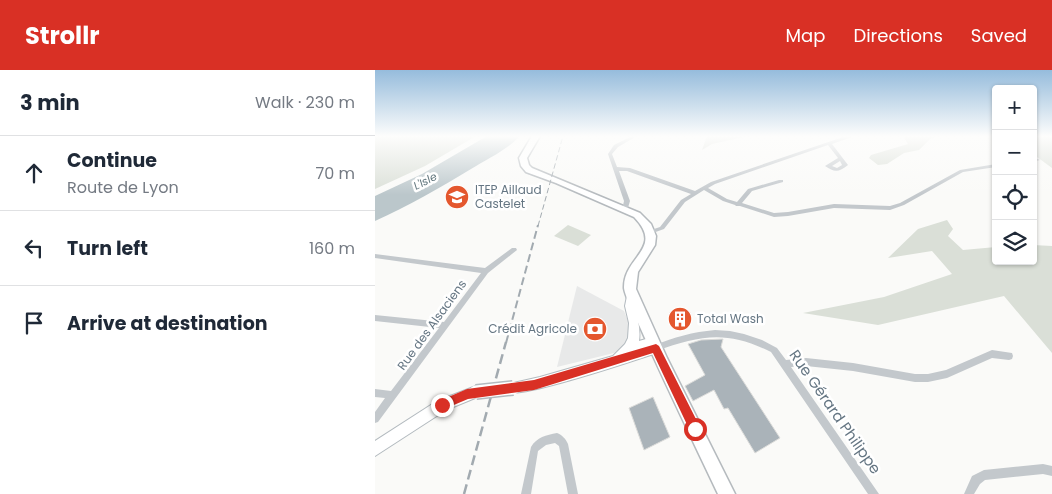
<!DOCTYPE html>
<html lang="en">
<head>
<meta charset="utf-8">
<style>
  body { margin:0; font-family:Poppins,sans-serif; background:#f2f2f3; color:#1f2937 }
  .controls { position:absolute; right:15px; top:15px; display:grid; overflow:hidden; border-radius:5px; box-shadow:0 1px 4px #0004 }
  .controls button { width:45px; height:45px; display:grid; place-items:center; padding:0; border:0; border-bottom:1px solid #e0e1e3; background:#fff; color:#1f2937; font:25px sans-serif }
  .stop { position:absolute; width:15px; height:15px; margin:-11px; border:4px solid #d93025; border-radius:50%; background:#fff }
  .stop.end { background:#d93025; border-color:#fff; box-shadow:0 1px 5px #0008 }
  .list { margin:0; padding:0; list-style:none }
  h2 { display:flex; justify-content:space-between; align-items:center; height:65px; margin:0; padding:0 20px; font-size:21px }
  h2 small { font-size:16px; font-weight:400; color:#747a83 }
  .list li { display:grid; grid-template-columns:32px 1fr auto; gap:15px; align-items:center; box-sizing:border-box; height:75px; padding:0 20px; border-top:1px solid #e0e1e3 }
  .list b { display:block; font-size:19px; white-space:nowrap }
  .list p { margin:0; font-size:16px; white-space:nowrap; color:#747a83 }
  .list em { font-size:16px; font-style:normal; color:#747a83 }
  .icon { flex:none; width:28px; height:28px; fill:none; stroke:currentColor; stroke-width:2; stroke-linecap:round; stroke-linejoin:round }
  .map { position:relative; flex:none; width:677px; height:424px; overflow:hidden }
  header { display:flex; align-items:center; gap:30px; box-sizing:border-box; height:70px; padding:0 25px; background:#d93025; color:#fff }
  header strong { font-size:24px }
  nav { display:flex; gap:28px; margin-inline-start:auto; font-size:18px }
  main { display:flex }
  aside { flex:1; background:#fff }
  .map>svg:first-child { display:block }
  .built { fill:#e8e9e9 }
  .green { fill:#dadfd7 }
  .water { fill:#bbc7cb }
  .building { fill:#aab3b9; stroke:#dcdcda }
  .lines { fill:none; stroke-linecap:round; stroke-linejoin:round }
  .secondary-casing { stroke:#b3babf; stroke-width:2 }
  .primary-casing { stroke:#b5babe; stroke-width:3 }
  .street { fill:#c3c8cc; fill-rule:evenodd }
  .secondary { fill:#fff; fill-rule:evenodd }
  .primary { fill:#fff; fill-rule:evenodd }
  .rail-far2 { stroke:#a2aab0; stroke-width:1; stroke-dasharray:5.5 3; stroke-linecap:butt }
  .rail-far1 { stroke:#a2aab0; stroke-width:2; stroke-dasharray:8 4; stroke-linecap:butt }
  .rail { stroke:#a2aab0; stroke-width:2.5; stroke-dasharray:10 5; stroke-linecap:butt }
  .secondary-bridge-casing { stroke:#b3babf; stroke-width:16; stroke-linecap:butt }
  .secondary-bridge { stroke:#fff; stroke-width:13 }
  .route { fill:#d93025 }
  .labels { text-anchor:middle; stroke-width:5; stroke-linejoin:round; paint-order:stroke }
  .far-water-label { font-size:11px; font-style:italic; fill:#60757c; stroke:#fff }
  .poi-label { font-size:12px; fill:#657683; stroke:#fff; text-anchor:start }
  .street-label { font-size:12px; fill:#657683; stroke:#fff }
  .near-street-label { font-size:15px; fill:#657683; stroke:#fff }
</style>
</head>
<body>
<header>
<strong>Strollr</strong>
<nav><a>Map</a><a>Directions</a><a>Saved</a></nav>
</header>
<main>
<aside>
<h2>3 min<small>Walk · 230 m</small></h2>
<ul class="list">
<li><svg class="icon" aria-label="ahead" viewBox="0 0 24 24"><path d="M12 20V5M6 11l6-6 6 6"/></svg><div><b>Continue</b><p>Route de Lyon</p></div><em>70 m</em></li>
<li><svg class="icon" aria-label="left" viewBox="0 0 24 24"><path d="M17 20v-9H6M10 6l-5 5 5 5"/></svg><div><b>Turn left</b></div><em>160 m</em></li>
<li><svg class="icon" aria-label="arrive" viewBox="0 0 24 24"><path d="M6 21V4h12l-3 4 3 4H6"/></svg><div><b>Arrive at destination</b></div></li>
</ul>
</aside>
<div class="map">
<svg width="677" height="424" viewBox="0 0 677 424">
  <rect width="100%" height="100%" fill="#fafaf8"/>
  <!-- built -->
  <path class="built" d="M202,216L249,241L253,251L254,264L248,276L239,283L182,297Z"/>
  <!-- green -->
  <g class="green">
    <path d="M0,66H101L50,96L0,119Z"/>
    <path d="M332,66H373L337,74L327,80Z"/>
    <path d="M528,66H563L555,69L544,80L529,83L512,94L503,95L494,88L496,85L533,74Z"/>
    <path d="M665,66H677V98L658,84V70Z"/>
    <path d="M572,150L578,159L573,166L588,180L621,177V191H658V175L677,176V283L629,226L503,255L428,243L509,227L577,204L557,181L513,188L543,159Z"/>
    <path d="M193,155L216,165L203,176L179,166Z"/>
  </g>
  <!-- water -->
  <path class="water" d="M112,66H145C132,80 112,89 96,99C65,118 33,136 0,151V126L47,104Z"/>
  <!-- building -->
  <g class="building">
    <path d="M348,269L346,277L405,368L380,383L353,338L349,339L339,320L318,331L310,316L330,305L313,274L326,270Z"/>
    <path d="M278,327L295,367L269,380L254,338Z"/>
  </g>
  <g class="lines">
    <!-- secondary casing -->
    <g class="secondary-casing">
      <g id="secondary">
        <path d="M257,220L261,221C263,227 260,232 261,237C262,249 266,259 264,271L271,269L285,274L287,278L285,282C264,289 148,328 134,322L132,318L134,314L165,307L238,286L250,274L253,268L254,253L250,236L253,221Z"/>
        <path d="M101,316L105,318L107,322L105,326L71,340L0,386V371L62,331Z"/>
      </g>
    </g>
    <!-- primary casing -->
    <g class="primary-casing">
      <path id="primary" d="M157,66H165L152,88L154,95L157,98L265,143L276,154L281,166L280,175L263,202L261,219L292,288L360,424H343C317,369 290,314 265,257C261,247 250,227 249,218C248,186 290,179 259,147L181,113L151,102L146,96L144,88Z"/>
    </g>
    <!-- street -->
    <g class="street">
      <path d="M257,66H262L243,77L237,84L242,97L255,98L320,121L336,112L471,66H477V67L457,74L473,95C464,102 460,103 450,96L463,88L453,75L340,114L333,118L352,129L362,132L373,119L404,110H408V112L377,121L367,133L399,143L413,142L459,134L515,136L525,133L585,100L621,94V97L588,102L529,135L515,140L459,138L413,146L399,147L365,136H361L360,135L348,131L329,120L310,132L289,159L275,164L272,162L273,161L285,157L306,130L316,124L252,101H244L255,131L252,141H248L247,140L249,131L233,84L239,75ZM465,91L467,95L462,98L457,96Z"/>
      <path d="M658,89H663L665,90L658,92Z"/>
      <path d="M137,178H141L142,180L113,203L3,352L0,353V342L10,328L0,327V319L16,321L64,258L0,251V245L69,252L106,203L0,188V184L110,198Z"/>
      <path d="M340,260L355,261L369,264L387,270L402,278L411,290L431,288L478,293L540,304H553L571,300L617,280L637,283L638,286L637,289L634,290L617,288L572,308L553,312H540L478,301L431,296L416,297L504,424H493L396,282C352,260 326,265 281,281L278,280L277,278L278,276C299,267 318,262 340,260Z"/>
      <path d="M182,363C187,365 191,369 193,374L203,424H193L184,376L180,373L171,375L163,381L156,424H146L156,377C162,367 171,365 182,363Z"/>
      <path d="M668,394L677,396V406L668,404L610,410L605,414L599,424H589L597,406L609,400Z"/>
    </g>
    <!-- secondary -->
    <use href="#secondary" class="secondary"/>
    <!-- primary -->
    <use href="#primary" class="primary"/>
    <!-- rail-far2 -->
    <path class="rail-far2" d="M163,156L188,66"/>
    <!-- rail-far1 -->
    <path class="rail-far1" d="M131,273L163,155"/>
    <!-- rail -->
    <path class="rail" d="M89,424L131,272"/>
    <!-- secondary-bridge casing -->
    <g class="secondary-bridge-casing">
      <path id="secondary-bridge" d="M101,322L138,318"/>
    </g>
    <!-- secondary-bridge -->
    <use href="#secondary-bridge" class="secondary-bridge"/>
  </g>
  <!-- sky -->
  <linearGradient id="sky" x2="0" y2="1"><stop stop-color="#96bcdc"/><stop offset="0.53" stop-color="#fdfdfc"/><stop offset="1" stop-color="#fdfdfc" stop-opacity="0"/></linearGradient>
  <rect width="677" height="125" fill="url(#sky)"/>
  <!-- route -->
  <path class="route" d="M281,274L284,276L324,355L325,359L324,363L320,365L316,363L278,283L159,320L93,329L67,340L64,339L62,335L64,331L92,319L159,310Z"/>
  <!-- icons -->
  <defs>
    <g id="school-disc" transform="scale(1.25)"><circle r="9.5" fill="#e4572e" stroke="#fff"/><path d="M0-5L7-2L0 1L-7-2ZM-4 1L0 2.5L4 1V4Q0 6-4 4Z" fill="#fff"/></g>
    <g id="building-disc" transform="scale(1.25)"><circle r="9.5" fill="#e4572e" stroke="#fff"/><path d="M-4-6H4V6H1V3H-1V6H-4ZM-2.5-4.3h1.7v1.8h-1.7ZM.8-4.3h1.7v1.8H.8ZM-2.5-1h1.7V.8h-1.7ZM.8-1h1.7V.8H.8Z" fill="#fff"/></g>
    <g id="bank-disc" transform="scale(1.25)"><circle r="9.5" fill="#e4572e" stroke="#fff"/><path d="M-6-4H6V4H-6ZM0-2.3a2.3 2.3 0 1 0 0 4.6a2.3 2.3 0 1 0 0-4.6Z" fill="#fff"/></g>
  </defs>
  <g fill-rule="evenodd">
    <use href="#school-disc" x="82" y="127"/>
    <use href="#building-disc" x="305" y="249"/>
    <use href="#bank-disc" x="220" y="259"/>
  </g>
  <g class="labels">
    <!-- far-water labels -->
    <g class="far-water-label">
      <text transform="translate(50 111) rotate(-27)" y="4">L'Isle</text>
    </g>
    <!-- poi labels -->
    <g class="poi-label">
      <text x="100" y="124">ITEP Aillaud<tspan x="100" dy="14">Castelet</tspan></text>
      <text x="322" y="253">Total Wash</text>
      <text x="202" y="263" text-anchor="end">Crédit Agricole</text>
    </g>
    <!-- street labels -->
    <g class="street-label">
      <text transform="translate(57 255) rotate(-54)" y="4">Rue des Alsaciens</text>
    </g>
    <!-- near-street labels -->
    <g class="near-street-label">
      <text transform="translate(460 342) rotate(55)" y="5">Rue Gérard Philippe</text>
    </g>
  </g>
</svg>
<div class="controls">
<button>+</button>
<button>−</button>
<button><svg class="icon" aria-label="locate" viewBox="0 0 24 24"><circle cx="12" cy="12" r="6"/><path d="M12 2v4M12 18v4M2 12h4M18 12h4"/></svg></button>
<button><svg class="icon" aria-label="layers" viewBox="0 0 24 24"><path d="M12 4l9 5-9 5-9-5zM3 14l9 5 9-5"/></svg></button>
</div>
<div class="stop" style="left:320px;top:359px"></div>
<div class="stop end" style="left:67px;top:335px"></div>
</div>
</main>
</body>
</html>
